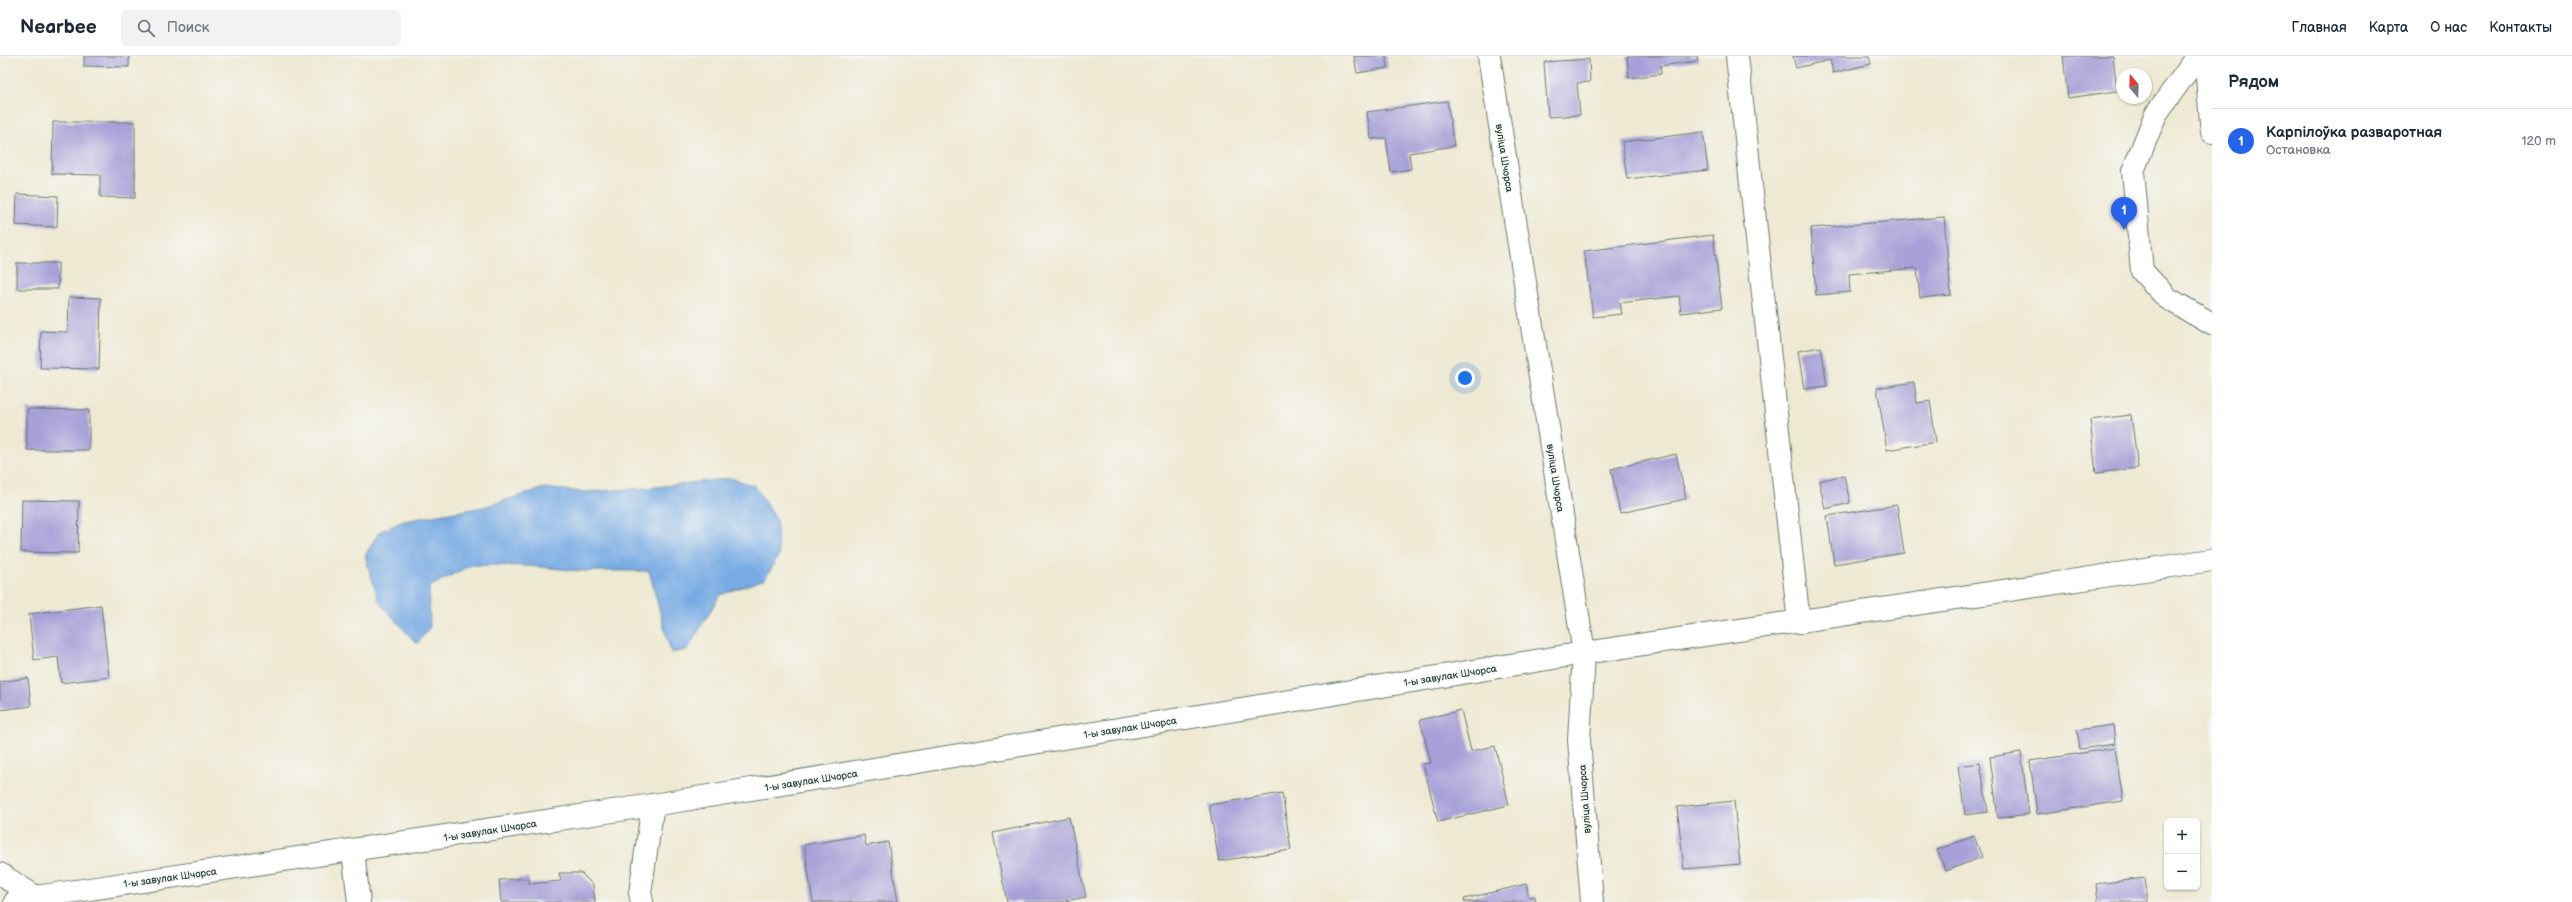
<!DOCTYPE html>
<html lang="ru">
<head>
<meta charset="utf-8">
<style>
  body { margin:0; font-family:"Balsamiq Sans",sans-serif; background:#f2f2f3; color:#1f2937 }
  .controls { position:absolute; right:12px; bottom:12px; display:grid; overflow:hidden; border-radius:6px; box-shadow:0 1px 3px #0004 }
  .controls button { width:36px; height:36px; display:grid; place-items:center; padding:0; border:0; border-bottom:1px solid #e0e1e3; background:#fff; color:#1f2937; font:20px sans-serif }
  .compass { position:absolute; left:2116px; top:12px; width:36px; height:36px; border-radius:50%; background:#fff; box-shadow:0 1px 3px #0004; rotate:341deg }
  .you { position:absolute; left:1465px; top:322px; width:14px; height:14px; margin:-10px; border:3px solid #fff; border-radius:50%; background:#1a73e8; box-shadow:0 0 0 6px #1a73e833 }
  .badge { display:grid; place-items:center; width:26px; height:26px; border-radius:50%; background:#2563eb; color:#fff; font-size:13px; font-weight:700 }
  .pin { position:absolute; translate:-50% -33px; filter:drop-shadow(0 1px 2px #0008) }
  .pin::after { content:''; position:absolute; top:21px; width:14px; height:12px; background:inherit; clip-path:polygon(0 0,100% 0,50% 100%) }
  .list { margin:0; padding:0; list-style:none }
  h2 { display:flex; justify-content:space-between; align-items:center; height:52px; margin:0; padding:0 16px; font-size:17px }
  h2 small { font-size:13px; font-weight:400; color:#747a83 }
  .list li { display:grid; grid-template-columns:26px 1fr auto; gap:12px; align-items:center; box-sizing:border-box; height:64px; padding:0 16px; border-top:1px solid #e0e1e3 }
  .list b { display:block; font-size:15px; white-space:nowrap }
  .list p { margin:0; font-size:13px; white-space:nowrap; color:#747a83 }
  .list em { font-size:13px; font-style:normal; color:#747a83 }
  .icon { flex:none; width:22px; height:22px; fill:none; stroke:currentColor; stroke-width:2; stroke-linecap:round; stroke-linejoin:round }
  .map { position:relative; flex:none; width:2212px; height:846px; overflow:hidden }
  header { display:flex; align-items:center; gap:24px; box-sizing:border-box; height:56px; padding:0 20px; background:#fff; border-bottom:1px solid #e0e1e3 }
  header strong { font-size:19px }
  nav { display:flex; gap:22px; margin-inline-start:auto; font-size:14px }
  .search { width:280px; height:36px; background:#f2f2f3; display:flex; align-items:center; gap:10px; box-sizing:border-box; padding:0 14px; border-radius:6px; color:#747a83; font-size:15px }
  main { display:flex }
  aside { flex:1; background:#fff }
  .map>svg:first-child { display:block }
  .water { fill:#78abe4; stroke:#4c748c }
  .building { fill:#a8a0d8 }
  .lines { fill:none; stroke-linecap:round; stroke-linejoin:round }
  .minor-casing { stroke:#67796b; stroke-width:24 }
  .major-casing { stroke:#67796b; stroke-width:24 }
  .minor { stroke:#fff; stroke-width:22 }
  .major { stroke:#fff; stroke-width:22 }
  .labels { text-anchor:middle; stroke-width:3; stroke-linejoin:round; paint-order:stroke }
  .street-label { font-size:10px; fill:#1f3d34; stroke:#f6f6f2 }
</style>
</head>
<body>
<header>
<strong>Nearbee</strong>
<div class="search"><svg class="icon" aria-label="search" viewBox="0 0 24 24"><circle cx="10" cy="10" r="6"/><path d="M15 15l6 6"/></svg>Поиск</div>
<nav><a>Главная</a><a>Карта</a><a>О нас</a><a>Контакты</a></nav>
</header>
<main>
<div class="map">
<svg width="2212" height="846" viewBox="0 0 2212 846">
  <rect width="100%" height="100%" fill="#f6f6f2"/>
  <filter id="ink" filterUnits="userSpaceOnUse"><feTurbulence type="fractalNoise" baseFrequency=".025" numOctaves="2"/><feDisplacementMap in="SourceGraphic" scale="8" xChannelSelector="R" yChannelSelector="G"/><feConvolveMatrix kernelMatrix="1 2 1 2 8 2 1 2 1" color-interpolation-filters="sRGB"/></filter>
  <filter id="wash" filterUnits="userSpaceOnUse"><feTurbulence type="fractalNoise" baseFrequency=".012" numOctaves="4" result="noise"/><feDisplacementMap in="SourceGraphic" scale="16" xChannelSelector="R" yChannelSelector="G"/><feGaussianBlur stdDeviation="0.9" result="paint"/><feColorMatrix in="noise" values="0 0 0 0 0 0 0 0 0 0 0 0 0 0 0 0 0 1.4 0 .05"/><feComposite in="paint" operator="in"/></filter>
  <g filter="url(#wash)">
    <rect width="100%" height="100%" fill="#eee9d2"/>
    <!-- water -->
    <path class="water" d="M731,422L755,430L776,463L779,499L765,523L720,539L687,594L671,597L649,515H581L530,510L471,509L429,531L430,571L417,588L379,546L365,500L379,476L404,465L484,451L544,432L583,436L648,432Z"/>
    <g id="blocks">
      <!-- building -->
      <g class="building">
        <path d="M84,0H129V11L84,10Z"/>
        <path d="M1354,0H1386L1388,12L1357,17Z"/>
        <path d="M1627,0H1697L1698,5L1660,10L1661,18L1629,22Z"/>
        <path d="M1793,0H1869L1871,8L1833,17L1830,4L1796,12Z"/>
        <path d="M2063,0H2113L2117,35L2068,42Z"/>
        <path d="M1589,3L1590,26L1577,27L1580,59L1548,61L1544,6Z"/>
        <path d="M1447,45L1454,90L1409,97L1411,113L1391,116L1386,82L1371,83L1367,56Z"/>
        <path d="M53,66H135V142L100,141V119L52,118Z"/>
        <path d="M1703,76L1708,114L1627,123L1622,86Z"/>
        <path d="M17,138L58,140L57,171L16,169Z"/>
        <path d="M1944,161L1951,239L1920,242L1917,212L1849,218L1850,236L1816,239L1811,172Z"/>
        <path d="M1713,179L1722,252L1681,257L1679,240L1620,247L1622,258L1593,261L1584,195Z"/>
        <rect x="17" y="207" width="41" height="26"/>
        <path d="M69,241L101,242L99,313L40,312L41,275L68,276Z"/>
        <path d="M1821,291L1827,330L1804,333L1798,295Z"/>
        <path d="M1914,326L1917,347L1930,345L1936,386L1887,394L1877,332Z"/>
        <path d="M27,353L89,354V394H27Z"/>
        <path d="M2131,359L2138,412L2096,417L2090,364Z"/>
        <path d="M1676,398L1686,443L1620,457L1611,413Z"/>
        <path d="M1844,419L1850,447L1825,453L1819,425Z"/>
        <path d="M22,444L79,445L78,497L21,496Z"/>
        <path d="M1897,449L1904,497L1834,508L1827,460Z"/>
        <path d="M101,549L109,621L61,627L58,601L34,604L29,558Z"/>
        <path d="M28,622L31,650L0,654V626Z"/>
        <path d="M1461,654L1471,695L1495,690L1509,749L1438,766L1423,708L1431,707L1420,664Z"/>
        <path d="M2113,669L2115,688L2080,693L2077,674Z"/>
        <path d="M2115,692L2123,745L2037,758L2030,705Z"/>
        <path d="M2021,696L2029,758L1998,762L1990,701Z"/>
        <path d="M1980,707L1988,756L1965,759L1958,710Z"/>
        <path d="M1282,737L1291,794L1219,805L1209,749Z"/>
        <path d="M1734,745L1740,808L1684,813L1677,751Z"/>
        <path d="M1069,761L1086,841L1060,846H1007L993,777Z"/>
        <path d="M864,779L866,790L888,786L898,846H813L804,789Z"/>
        <path d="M1974,780L1982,801L1946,815L1937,794Z"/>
        <path d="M559,817H581L593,829L595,846H501L499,824L529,822V828L561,825Z"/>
        <path d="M2145,822L2148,846H2098L2096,828Z"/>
        <path d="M1526,828L1529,841L1535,840L1536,846H1465L1464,843Z"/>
      </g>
    </g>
  </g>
  <g filter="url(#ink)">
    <use href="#blocks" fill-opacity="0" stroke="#67796b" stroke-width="1"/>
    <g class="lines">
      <!-- minor casing -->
      <g class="minor-casing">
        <g id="minor">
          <path d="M1489,0L1584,597L1579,684L1592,846"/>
          <path d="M1737,0L1799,567"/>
          <path d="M2198,0L2156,58L2133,115L2142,215L2167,242L2212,268"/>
          <path d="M353,795L359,846"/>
          <path d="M0,818L36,841"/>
          <path d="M15,846L36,841L653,749L1584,597L2212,504"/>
          <path d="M642,846L640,837L653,749"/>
        </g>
      </g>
      <!-- major casing -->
      <g class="major-casing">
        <path id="major" d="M2205,0L2212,76"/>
      </g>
      <!-- minor -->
      <use href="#minor" class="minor"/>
      <!-- major -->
      <use href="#major" class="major"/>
    </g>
  </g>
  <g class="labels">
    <!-- street labels -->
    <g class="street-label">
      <text transform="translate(1505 102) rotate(81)" y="4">вуліца Шчорса</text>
      <text transform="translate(1556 422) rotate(81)" y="4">вуліца Шчорса</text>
      <text transform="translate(1450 619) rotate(-9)" y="4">1-ы завулак Шчорса</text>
      <text transform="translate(1130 671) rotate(-9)" y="4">1-ы завулак Шчорса</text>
      <text transform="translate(811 724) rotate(-9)" y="4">1-ы завулак Шчорса</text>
      <text transform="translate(1584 743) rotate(-94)" y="4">вуліца Шчорса</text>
      <text transform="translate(490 774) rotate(-9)" y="4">1-ы завулак Шчорса</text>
      <text transform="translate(170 821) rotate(-8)" y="4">1-ы завулак Шчорса</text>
    </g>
  </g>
</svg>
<div class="controls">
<button>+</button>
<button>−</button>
</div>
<svg class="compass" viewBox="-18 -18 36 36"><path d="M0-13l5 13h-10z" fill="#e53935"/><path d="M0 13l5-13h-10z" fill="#747a83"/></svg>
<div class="you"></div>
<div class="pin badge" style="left:2124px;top:174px">1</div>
</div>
<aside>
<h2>Рядом<small></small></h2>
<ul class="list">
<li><span class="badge">1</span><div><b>Карпілоўка разваротная</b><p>Остановка</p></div><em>120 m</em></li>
</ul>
</aside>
</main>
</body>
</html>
